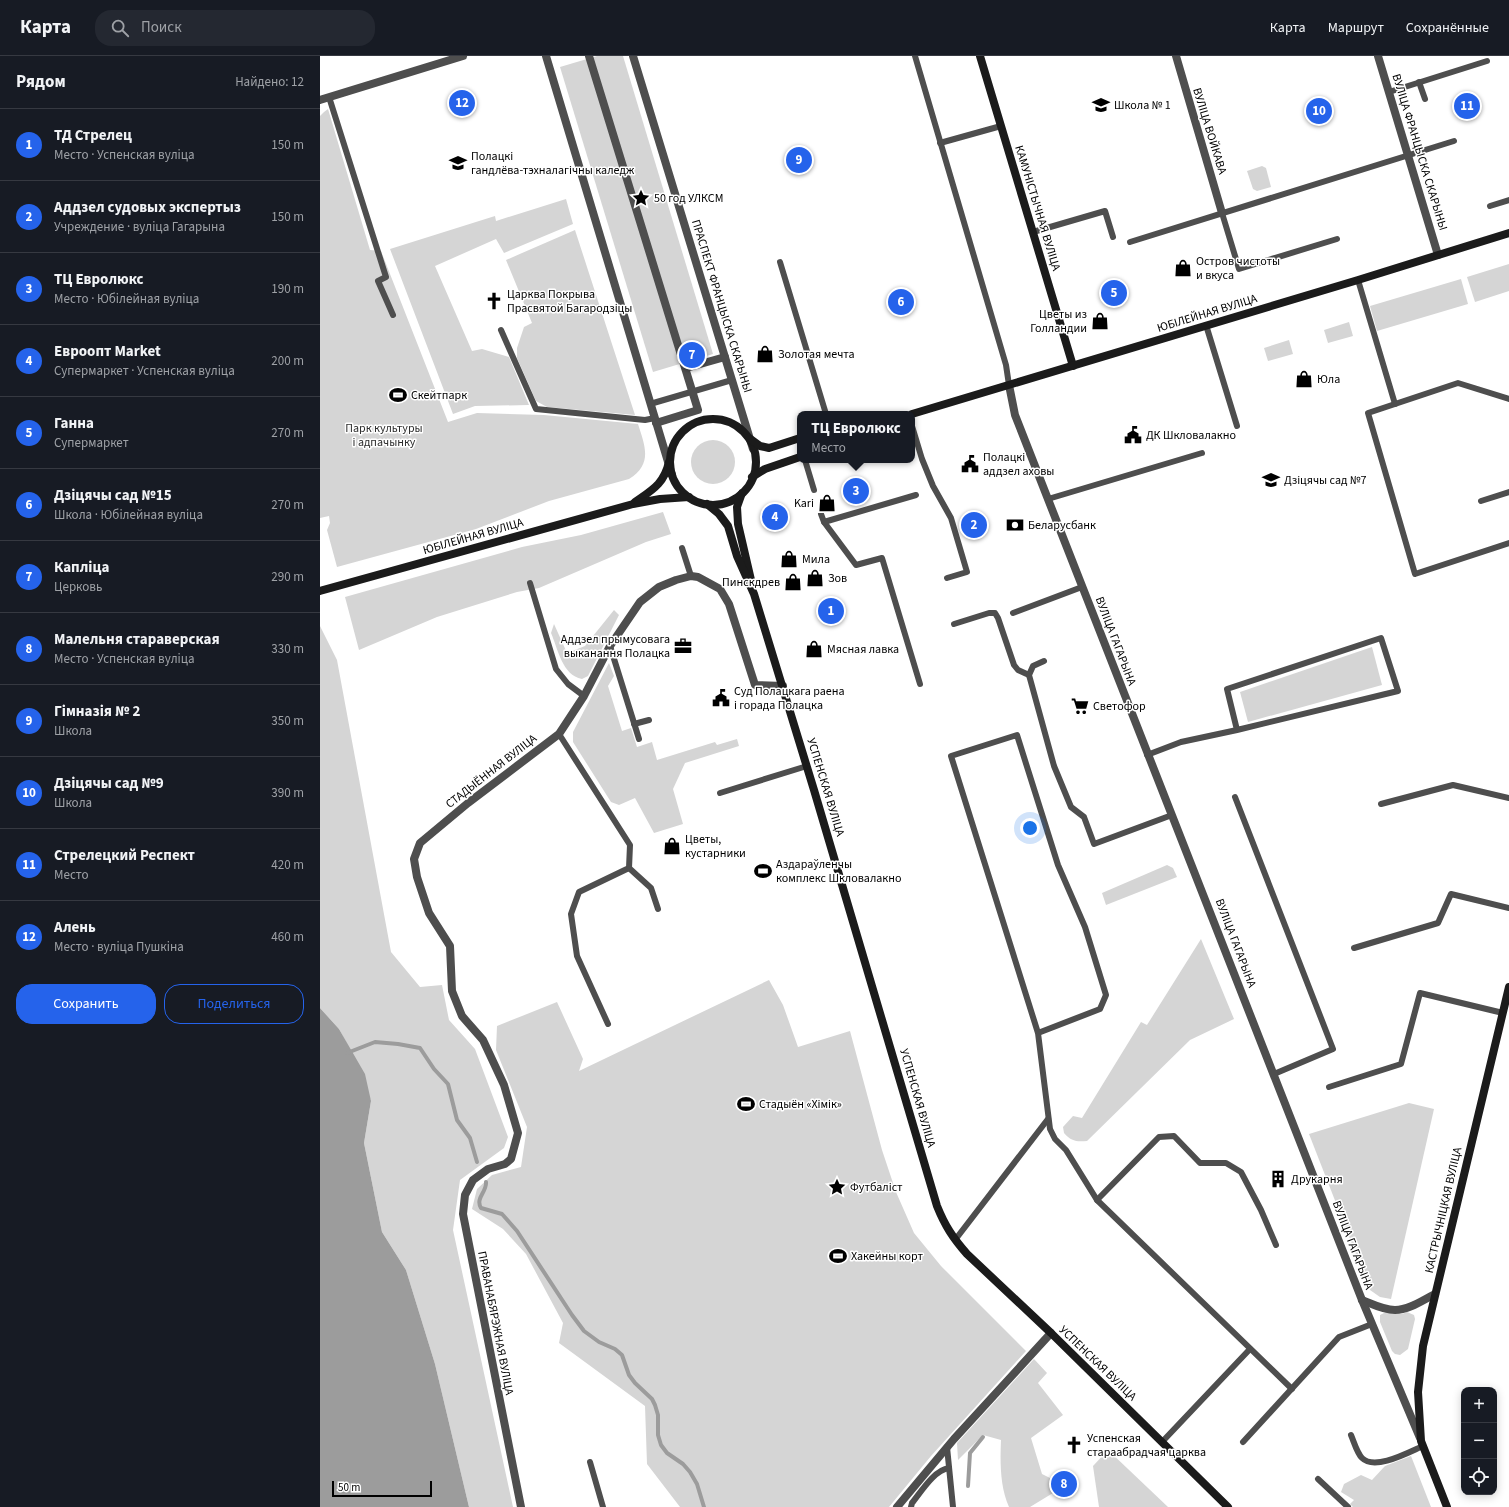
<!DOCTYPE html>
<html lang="ru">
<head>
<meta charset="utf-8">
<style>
  body { margin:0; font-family:"Source Sans 3",sans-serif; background:#242831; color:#f1f3f6 }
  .controls { position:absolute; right:12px; bottom:12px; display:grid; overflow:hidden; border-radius:8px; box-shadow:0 2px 10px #0003 }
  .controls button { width:36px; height:36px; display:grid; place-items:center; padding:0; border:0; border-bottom:1px solid #363941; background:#171b24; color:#f1f3f6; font:20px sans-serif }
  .scale { position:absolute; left:12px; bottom:10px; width:100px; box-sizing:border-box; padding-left:4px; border:2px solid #000; border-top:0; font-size:11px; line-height:14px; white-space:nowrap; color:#000; -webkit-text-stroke:3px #fff; paint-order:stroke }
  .you { position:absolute; left:710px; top:772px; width:14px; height:14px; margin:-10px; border:3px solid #fff; border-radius:50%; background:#1a73e8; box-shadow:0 0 0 6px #1a73e833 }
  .badge { display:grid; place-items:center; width:26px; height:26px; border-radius:50%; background:#2563eb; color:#fff; font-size:13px; font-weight:700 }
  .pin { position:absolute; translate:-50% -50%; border:2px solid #fff; box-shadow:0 1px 4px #0006 }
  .popup { position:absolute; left:477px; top:355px; width:118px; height:52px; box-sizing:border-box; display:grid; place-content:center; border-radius:8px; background:#171b24; filter:drop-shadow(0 1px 3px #0005); font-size:13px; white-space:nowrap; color:#9ea1a6 }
  .popup b { font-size:15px; color:#f1f3f6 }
  .popup::after { content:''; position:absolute; left:50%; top:100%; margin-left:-8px; border:8px solid transparent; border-top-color:#171b24 }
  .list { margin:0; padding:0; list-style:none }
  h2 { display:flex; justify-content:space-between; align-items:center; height:52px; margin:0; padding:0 16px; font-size:17px }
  h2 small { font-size:13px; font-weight:400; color:#9ea1a6 }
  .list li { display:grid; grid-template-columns:26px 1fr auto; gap:12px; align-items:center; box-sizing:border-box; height:72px; padding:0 16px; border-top:1px solid #363941 }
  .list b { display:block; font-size:15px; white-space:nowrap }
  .list p { margin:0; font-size:13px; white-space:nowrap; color:#9ea1a6 }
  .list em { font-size:13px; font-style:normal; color:#9ea1a6 }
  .actions { display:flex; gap:8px; padding:12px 16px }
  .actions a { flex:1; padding:9px 0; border:1px solid #2563eb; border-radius:16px; text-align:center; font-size:14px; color:#2563eb }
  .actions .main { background:#2563eb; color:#fff }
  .icon { flex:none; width:22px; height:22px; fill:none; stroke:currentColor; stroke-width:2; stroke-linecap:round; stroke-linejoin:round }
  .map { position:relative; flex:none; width:1189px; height:1451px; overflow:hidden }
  header { display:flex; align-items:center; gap:24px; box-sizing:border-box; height:56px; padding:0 20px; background:#171b24; border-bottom:1px solid #363941 }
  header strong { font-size:19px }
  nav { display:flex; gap:22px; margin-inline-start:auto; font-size:14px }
  .search { width:280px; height:36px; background:#242831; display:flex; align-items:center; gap:10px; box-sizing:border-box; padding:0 14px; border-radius:16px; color:#9ea1a6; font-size:15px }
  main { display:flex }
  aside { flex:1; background:#171b24 }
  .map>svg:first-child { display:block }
  .green { fill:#d5d5d5 }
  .water { fill:#9c9c9c }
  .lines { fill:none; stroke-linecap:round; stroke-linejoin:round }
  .stream { stroke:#9c9c9c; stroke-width:4 }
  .service { stroke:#4e4e4e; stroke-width:6 }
  .pedestrian { stroke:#4e4e4e; stroke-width:8 }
  .minor { stroke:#4e4e4e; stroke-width:8 }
  .tertiary { stroke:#4e4e4e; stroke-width:8 }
  .secondary { stroke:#1b1b1b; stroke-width:8 }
  .labels { text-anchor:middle; stroke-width:3; stroke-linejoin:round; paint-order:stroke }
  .poi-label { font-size:12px; fill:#000; stroke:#fff; text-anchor:start }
  .street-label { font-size:12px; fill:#000; stroke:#fff }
  .park-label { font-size:12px; fill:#2c2c2c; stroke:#fff }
</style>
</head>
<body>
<header>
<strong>Карта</strong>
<div class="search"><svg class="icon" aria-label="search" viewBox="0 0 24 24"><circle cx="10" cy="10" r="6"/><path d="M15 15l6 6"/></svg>Поиск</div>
<nav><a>Карта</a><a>Маршрут</a><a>Сохранённые</a></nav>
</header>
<main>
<aside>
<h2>Рядом<small>Найдено: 12</small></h2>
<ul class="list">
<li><span class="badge">1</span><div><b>ТД Стрелец</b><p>Место · Успенская вуліца</p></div><em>150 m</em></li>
<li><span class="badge">2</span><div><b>Аддзел судовых экспертыз</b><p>Учреждение · вуліца Гагарына</p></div><em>150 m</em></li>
<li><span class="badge">3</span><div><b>ТЦ Евролюкс</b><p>Место · Юбілейная вуліца</p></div><em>190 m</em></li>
<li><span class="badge">4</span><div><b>Евроопт Market</b><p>Супермаркет · Успенская вуліца</p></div><em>200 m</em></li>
<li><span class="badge">5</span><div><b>Ганна</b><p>Супермаркет</p></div><em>270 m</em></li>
<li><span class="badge">6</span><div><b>Дзіцячы сад №15</b><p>Школа · Юбілейная вуліца</p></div><em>270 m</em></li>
<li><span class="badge">7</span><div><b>Капліца</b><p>Церковь</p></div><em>290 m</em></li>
<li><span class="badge">8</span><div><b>Малельня стараверская</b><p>Место · Успенская вуліца</p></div><em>330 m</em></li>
<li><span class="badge">9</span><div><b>Гімназія № 2</b><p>Школа</p></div><em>350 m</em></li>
<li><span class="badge">10</span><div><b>Дзіцячы сад №9</b><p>Школа</p></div><em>390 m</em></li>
<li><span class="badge">11</span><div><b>Стрелецкий Респект</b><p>Место</p></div><em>420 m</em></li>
<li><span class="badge">12</span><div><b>Алень</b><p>Место · вуліца Пушкіна</p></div><em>460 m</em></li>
</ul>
<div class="actions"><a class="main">Сохранить</a><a>Поделиться</a></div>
</aside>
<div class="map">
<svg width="1189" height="1451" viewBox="0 0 1189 1451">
  <rect width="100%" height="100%" fill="#fff"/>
  <!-- green -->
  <g class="green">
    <path d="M277,0H303L393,298L333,316L240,11Z"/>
    <path d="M8,53L50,194L61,195L128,366L157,357L224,359L318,368C325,390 333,408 309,423L229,445L156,473L17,511L7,474L10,467L9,460L0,462V60L4,56Z"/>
    <path d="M942,110L946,112L951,131L937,135L933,133L927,115Z"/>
    <path d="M246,143L253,168L184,197L176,183L115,210L152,295L162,293L189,301L209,349L155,350L133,358L70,193L175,160L176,165Z"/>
    <path d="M255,174L315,359L227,351L216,345L197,302V292L204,271L212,267L186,204Z"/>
    <path d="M1189,208V235L1155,246L1147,221Z"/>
    <path d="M1141,223L1148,248L1057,275L1050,250Z"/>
    <path d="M1029,266L1033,280L1008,287L1004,274Z"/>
    <path d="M969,284L973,298L948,305L944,292Z"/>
    <circle cx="393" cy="406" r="22"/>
    <path d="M343,456L351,478L326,486L219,532L197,536L117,561L39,594L25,541L202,491L261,479Z"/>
    <path d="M294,554L299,559L268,620L262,623C242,619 238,593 231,577L234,568L247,597L265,590Z"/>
    <path d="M0,570L17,604L71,896L100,931L122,929L129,964L155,993L188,1081L184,1092L140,1124L133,1174L193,1451H149L115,1308L86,1214L62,1176L44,1087L51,1045L31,995L19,973L0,952Z"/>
    <path d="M1052,591L1062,629L928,666L920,636Z"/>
    <path d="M289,607L294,620L288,630L302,675L311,672L317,691L332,686L337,704L395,686L397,689L417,683L419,690L365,707L353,733L363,768L334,777L315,742L299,749L291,746L253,686V676Z"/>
    <path d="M847,809L853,812L857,821L786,849L782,837Z"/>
    <path d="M881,883L914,963L870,984L767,1085C756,1086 751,1085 744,1077L743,1071L753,1060L762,1062L821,966L827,969Z"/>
    <path d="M449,924L463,949L478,991L530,975L562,1094L576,1136L594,1177L621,1210L706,1295L611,1400L569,1451H360L327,1408L325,1350L239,1287L243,1267L206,1198L183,1173L152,1153L157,1133L172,1119L201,1111L207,1071L176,994L177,970L237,946L263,1003L259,1015Z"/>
    <path d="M1089,1047L1114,1053L1071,1243L1060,1241L1050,1234L989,1078Z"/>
    <path d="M1066,1256L1082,1258L1087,1256L1094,1259L1095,1263L1088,1293L1080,1299L1075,1298L1072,1295L1060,1266V1259Z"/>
    <path d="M714,1303L727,1317L718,1327L743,1359L711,1382L722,1418L730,1422L733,1437L710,1451H689C680,1431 680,1406 681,1384L663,1379L638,1404L637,1387Z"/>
    <path d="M788,1394L848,1451H779L773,1410Z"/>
    <path d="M1091,1400L1111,1451H1033L1030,1448L1034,1444L1021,1436L1024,1428L1041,1419L1052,1424L1065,1410Z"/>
  </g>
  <!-- water -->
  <path class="water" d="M0,952L19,973L45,1018L51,1045L44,1087L62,1176L86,1214L115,1308L149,1451H0Z"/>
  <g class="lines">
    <!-- stream -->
    <g class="stream">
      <path d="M27,997L55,986L78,988L100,992L114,1013L128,1028L137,1064L150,1082L157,1106"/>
      <path d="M166,1126C167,1136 155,1142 161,1152L182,1158L197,1175L252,1259L264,1275L279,1286L295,1293L302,1299L309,1319L315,1327L332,1343L335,1349L338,1359V1379L341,1389L347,1397L363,1408L370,1416L377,1428L384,1451"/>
      <path d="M648,1430L650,1397L663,1381"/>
    </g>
    <!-- service -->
    <g class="service">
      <path d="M595,0L686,309L689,329"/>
      <path d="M1099,26L1105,43"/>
      <path d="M1069,36L1167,5"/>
      <path d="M9,41L66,221L58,225L73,259"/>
      <path d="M620,87L681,70"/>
      <path d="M1170,150L1189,144"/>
      <path d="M902,157L919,213L1017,183"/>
      <path d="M713,176L785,155L793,181"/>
      <path d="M810,186L1134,85"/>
      <path d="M460,206L506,358"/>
      <path d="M1038,224L1075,348"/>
      <path d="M886,269L917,370"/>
      <path d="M181,274L216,353L325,364L335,362"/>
      <path d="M1189,343L1138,327L1048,357L1095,518L1189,487"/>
      <path d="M330,348L412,324"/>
      <path d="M592,370L602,403L613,430L631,462L647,516L627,522"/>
      <path d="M485,404L494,434"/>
      <path d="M728,443L882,397"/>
      <path d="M1161,445L1189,436"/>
      <path d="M501,458L504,466L536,509L562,502L600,628"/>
      <path d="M504,466L596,439"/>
      <path d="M362,492L371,520"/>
      <path d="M210,527L236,613L248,628L264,640"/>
      <path d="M693,557L762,531"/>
      <path d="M634,568L669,557H675L678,562L694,609L698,614L709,619"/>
      <path d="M290,590L319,683"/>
      <path d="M724,605L713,610L709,619L734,710L751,751L764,761L774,788L852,759"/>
      <path d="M314,668L329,664"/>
      <path d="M239,678L310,789L309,812L259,836L251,858L257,900L288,968"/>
      <path d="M827,699L861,686L917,674L1078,635L1061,582L907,633L917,674"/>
      <path d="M400,737L487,710"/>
      <path d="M915,741L1013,993L954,1018"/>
      <path d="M1061,748L1133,729L1189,742"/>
      <path d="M309,812L331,832L338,853"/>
      <path d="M1034,892L1118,867L1131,838L1189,852"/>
      <path d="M718,977L780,953L786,939L765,871L738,809L697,679L631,700L718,977L730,1073L735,1083L746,1094L777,1144L972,1333"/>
      <path d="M1009,1031L1081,1008L1100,937L1183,957"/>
      <path d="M777,1144L839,1081L854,1080L880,1107H906L921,1116L941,1154L956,1189"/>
      <path d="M635,1184L728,1063"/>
      <path d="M1031,1379C1034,1386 1037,1397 1042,1402C1055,1415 1089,1396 1103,1390"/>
      <path d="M842,1386L930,1293"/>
      <path d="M923,1386L1019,1281L1052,1268"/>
      <path d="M627,1391L633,1451"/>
      <path d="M270,1406L283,1451"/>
      <path d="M998,1423L1028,1451"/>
      <path d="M591,1451L592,1447C601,1436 614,1414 629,1412"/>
    </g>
    <!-- pedestrian -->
    <g class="pedestrian">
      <path d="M269,0L378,354L336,367"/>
      <path d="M366,312L405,301"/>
    </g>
    <!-- minor -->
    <g class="minor">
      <path d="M856,0L902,157"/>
      <path d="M0,44L143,0"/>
      <path d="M1042,1244C1052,1248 1064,1254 1075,1254C1089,1254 1103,1244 1115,1238"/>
      <path d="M201,1451L143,1158L145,1139L153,1124L168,1113L185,1108L191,1103L198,1077L184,1029L163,984L142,960L132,935L130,890L109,857L97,821L94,803L100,787L148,747L239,678L264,640L290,590L320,546L339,531L356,524L371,520L378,521L400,533L409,548L435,629L463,630"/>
      <path d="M577,1451L634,1383L731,1277"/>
    </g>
    <!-- tertiary -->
    <g class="tertiary">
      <path d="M226,0L352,419"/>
      <path d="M313,0L433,393"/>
      <path d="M1058,0L1118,199"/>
      <path d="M689,329L695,359L1042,1244L1100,1382"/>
    </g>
    <!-- secondary -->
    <g class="secondary">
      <path d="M660,0L753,310"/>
      <path d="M592,358L1038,224L1189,177"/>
      <circle cx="393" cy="406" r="43"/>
      <path d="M429,382L440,390L449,392L480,382"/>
      <path d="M432,421L445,413L480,401"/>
      <path d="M422,437L417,451L418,468L431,524"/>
      <path d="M315,446C332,434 344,428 349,406"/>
      <path d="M387,448L399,458L408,470L417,500L434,538L494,734L617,1150C625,1170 633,1182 647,1198L731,1277L908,1451"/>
      <path d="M0,535L313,448L340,443L369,441"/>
      <path d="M1127,1451L1101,1385L1098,1336L1103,1290L1189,931"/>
    </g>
  </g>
  <!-- icons -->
  <defs>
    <g id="school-bare" transform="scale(1.38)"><path d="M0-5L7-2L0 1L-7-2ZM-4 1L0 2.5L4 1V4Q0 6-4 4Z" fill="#000" stroke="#fff" stroke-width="2.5" paint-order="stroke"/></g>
    <g id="university-bare" transform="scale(1.38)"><path d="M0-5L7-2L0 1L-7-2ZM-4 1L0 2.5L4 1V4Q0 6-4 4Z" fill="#000" stroke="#fff" stroke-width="2.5" paint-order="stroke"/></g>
    <g id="sight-bare" transform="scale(1.38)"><path d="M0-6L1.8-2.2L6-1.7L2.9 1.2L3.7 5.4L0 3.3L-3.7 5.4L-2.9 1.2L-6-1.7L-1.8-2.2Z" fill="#000" stroke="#fff" stroke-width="2.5" paint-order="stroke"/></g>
    <g id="shop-bare" transform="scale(1.38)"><path d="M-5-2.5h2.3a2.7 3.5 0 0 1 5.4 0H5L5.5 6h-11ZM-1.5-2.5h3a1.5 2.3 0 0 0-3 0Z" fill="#000" stroke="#fff" stroke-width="2.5" paint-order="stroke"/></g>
    <g id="church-bare" transform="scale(1.38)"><path d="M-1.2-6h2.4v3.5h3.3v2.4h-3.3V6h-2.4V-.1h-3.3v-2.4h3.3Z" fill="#000" stroke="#fff" stroke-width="2.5" paint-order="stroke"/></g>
    <g id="stadium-bare" transform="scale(1.38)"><path d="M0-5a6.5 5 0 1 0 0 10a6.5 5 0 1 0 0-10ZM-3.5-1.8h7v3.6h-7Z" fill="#000" stroke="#fff" stroke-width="2.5" paint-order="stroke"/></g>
    <g id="civic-bare" transform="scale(1.38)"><path d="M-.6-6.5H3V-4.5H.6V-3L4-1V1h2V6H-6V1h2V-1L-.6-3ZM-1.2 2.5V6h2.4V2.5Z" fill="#000" stroke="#fff" stroke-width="2.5" paint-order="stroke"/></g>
    <g id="bank-bare" transform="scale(1.38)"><path d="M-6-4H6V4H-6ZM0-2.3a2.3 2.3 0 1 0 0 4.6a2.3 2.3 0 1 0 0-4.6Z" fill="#000" stroke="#fff" stroke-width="2.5" paint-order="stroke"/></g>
    <g id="office-bare" transform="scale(1.38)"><path d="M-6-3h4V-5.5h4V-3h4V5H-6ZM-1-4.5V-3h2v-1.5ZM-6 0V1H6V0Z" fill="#000" stroke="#fff" stroke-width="2.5" paint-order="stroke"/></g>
    <g id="supermarket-bare" transform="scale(1.38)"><path d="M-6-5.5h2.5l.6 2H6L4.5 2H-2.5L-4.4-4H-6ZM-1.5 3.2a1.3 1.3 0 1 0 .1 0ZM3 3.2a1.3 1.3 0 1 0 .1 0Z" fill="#000" stroke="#fff" stroke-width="2.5" paint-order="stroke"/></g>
    <g id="building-bare" transform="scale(1.38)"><path d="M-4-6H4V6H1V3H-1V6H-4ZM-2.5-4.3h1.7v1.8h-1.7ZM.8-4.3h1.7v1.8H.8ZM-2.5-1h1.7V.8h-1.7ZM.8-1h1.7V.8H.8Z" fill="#000" stroke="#fff" stroke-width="2.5" paint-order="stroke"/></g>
  </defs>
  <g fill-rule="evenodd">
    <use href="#school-bare" x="781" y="49"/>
    <use href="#university-bare" x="138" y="107"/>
    <use href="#sight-bare" x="321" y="142"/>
    <use href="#shop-bare" x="863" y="212"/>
    <use href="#church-bare" x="174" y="245"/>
    <use href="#shop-bare" x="780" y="265"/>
    <use href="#shop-bare" x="445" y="298"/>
    <use href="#shop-bare" x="984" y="323"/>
    <use href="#stadium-bare" x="78" y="339"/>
    <use href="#civic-bare" x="813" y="379"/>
    <use href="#civic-bare" x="650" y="408"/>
    <use href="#school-bare" x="951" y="424"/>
    <use href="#shop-bare" x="507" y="447"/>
    <use href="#bank-bare" x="695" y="469"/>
    <use href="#shop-bare" x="469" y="503"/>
    <use href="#shop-bare" x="495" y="522"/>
    <use href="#shop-bare" x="473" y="526"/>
    <use href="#office-bare" x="363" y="590"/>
    <use href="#shop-bare" x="494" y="593"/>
    <use href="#civic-bare" x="401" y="642"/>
    <use href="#supermarket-bare" x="760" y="650"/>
    <use href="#shop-bare" x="352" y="790"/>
    <use href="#stadium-bare" x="443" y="815"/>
    <use href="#stadium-bare" x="426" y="1048"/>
    <use href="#building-bare" x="958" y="1123"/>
    <use href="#sight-bare" x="517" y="1131"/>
    <use href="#stadium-bare" x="518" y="1200"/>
    <use href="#church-bare" x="754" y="1389"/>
  </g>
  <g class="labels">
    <!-- poi labels -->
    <g class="poi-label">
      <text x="794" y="53">Школа № 1</text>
      <text x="151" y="104">Полацкі<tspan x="151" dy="14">гандлёва-тэхналагічны каледж</tspan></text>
      <text x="334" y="146">50 год УЛКСМ</text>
      <text x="876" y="209">Остров чистоты<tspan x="876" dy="14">и вкуса</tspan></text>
      <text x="187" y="242">Царква Покрыва<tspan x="187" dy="14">Прасвятой Багародзіцы</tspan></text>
      <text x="767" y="262" text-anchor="end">Цветы из<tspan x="767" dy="14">Голландии</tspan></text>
      <text x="458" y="302">Золотая мечта</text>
      <text x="997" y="327">Юла</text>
      <text x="91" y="343">Скейтпарк</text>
      <text x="826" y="383">ДК Шкловалакно</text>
      <text x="663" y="405">Полацкі<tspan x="663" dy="14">аддзел аховы</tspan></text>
      <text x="964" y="428">Дзіцячы сад №7</text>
      <text x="494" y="451" text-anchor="end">Kari</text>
      <text x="708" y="473">Беларусбанк</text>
      <text x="482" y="507">Мила</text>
      <text x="508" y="526">Зов</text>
      <text x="460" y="530" text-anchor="end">Пинскдрев</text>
      <text x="350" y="587" text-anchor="end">Аддзел прымусовага<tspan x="350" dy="14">выканання Полацка</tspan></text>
      <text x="507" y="597">Мясная лавка</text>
      <text x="414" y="639">Суд Полацкага раена<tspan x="414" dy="14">і горада Полацка</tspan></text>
      <text x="773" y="654">Светофор</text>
      <text x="365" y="787">Цветы,<tspan x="365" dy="14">кустарники</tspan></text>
      <text x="456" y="812">Аздараўленчы<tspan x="456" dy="14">комплекс Шкловалакно</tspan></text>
      <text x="439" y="1052">Стадыён «Хімік»</text>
      <text x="971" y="1127">Друкарня</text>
      <text x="530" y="1135">Футбаліст</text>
      <text x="531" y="1204">Хакейны корт</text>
      <text x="767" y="1386">Успенская<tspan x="767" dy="14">стараабрадчая царква</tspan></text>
    </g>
    <!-- street labels -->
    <g class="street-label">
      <text transform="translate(890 75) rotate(73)" y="4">ВУЛІЦА ВОЙКАВА</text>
      <text transform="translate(1100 96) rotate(73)" y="4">ВУЛІЦА ФРАНЦЫСКА СКАРЫНЫ</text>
      <text transform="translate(718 152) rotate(73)" y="4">КАМУНІСТЫЧНАЯ ВУЛІЦА</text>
      <text transform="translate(402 250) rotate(73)" y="4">ПРАСПЕКТ ФРАНЦЫСКА СКАРЫНЫ</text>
      <text transform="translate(887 257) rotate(-17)" y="4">ЮБІЛЕЙНАЯ ВУЛІЦА</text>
      <text transform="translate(153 480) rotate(-16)" y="4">ЮБІЛЕЙНАЯ ВУЛІЦА</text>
      <text transform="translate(796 585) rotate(69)" y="4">ВУЛІЦА ГАГАРЫНА</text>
      <text transform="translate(171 715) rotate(-38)" y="4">СТАДЫЁННАЯ ВУЛІЦА</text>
      <text transform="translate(506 731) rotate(73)" y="4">УСПЕНСКАЯ ВУЛІЦА</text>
      <text transform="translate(916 887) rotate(69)" y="4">ВУЛІЦА ГАГАРЫНА</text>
      <text transform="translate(598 1042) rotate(74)" y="4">УСПЕНСКАЯ ВУЛІЦА</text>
      <text transform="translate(1123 1154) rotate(-77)" y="4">КАСТРЫЧНІЦКАЯ ВУЛІЦА</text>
      <text transform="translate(1033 1189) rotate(69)" y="4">ВУЛІЦА ГАГАРЫНА</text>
      <text transform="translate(176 1267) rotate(79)" y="4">ПРАВАНАБЯРЭЖНАЯ ВУЛІЦА</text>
      <text transform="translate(778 1307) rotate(44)" y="4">УСПЕНСКАЯ ВУЛІЦА</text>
    </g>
    <!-- park labels -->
    <g class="park-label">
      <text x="64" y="376">Парк культуры<tspan x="64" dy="14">і адпачынку</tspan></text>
    </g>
  </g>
</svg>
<div class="controls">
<button>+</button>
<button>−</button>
<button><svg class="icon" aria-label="locate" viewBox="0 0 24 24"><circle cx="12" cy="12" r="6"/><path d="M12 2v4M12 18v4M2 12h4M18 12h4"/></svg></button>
</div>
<div class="scale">50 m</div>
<div class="you"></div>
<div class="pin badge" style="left:511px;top:555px">1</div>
<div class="pin badge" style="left:654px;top:469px">2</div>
<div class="pin badge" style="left:536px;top:435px">3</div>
<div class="popup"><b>ТЦ Евролюкс</b>Место</div>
<div class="pin badge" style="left:455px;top:461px">4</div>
<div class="pin badge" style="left:794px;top:237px">5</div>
<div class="pin badge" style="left:581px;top:246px">6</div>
<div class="pin badge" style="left:372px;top:299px">7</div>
<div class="pin badge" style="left:744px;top:1428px">8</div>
<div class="pin badge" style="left:479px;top:104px">9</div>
<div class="pin badge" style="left:999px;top:55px">10</div>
<div class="pin badge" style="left:1147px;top:50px">11</div>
<div class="pin badge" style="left:142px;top:47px">12</div>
</div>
</main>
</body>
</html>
